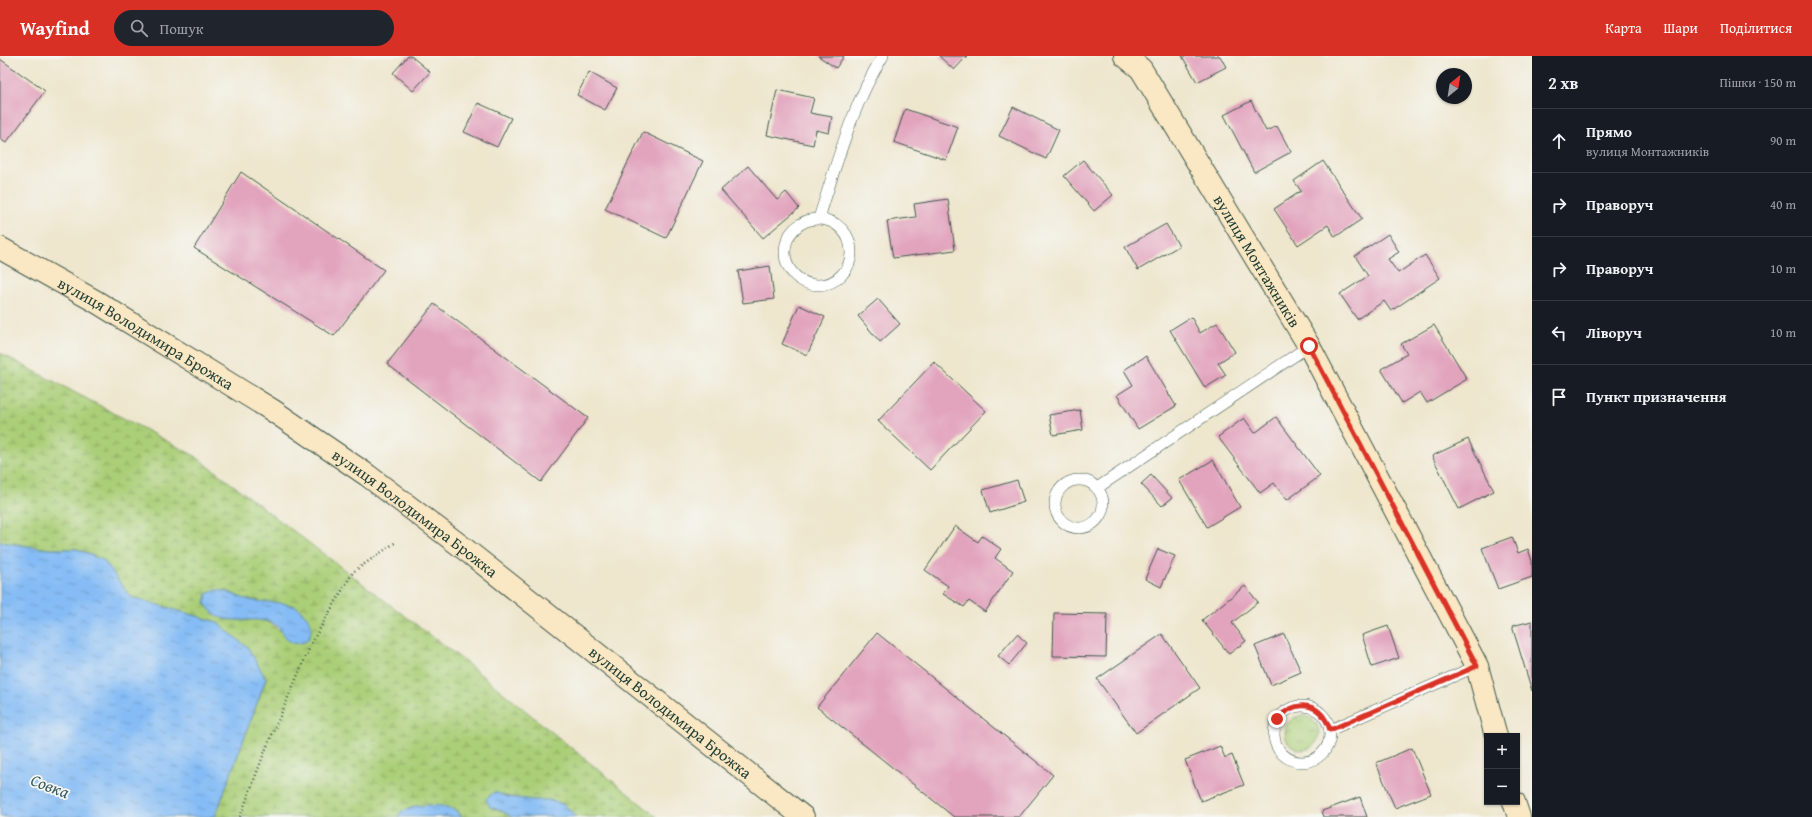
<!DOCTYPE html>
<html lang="uk">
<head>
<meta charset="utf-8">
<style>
  body { margin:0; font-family:"Gentium Book Plus",serif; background:#20242c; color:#f1f3f6 }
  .controls { position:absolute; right:12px; bottom:12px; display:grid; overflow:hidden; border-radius:0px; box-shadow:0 1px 3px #0004 }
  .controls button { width:36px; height:36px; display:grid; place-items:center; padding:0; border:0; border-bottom:1px solid #363941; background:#171b24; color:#f1f3f6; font:20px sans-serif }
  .compass { position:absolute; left:1436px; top:12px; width:36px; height:36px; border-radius:50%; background:#171b24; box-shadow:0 1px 3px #0004; rotate:30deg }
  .stop { position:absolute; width:12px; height:12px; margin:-9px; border:3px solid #d93025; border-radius:50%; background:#fff }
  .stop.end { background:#d93025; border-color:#fff; box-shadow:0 1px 4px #0008 }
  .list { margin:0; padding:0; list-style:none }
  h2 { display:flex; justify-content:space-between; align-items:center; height:52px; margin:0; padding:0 16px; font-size:17px }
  h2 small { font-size:13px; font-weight:400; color:#9ea1a6 }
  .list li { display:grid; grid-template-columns:26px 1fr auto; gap:12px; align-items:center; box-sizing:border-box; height:64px; padding:0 16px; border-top:1px solid #363941 }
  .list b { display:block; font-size:15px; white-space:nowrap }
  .list p { margin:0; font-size:13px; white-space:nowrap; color:#9ea1a6 }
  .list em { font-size:13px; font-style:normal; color:#9ea1a6 }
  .icon { flex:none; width:22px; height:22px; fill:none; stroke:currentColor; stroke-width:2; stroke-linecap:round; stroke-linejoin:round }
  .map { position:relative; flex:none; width:1532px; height:761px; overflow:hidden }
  header { display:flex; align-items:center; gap:24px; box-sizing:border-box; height:56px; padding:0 20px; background:#d93025; color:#fff }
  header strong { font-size:19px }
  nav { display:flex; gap:22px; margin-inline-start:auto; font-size:14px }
  .search { width:280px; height:36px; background:#20242c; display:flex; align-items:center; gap:10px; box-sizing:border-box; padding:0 14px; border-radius:22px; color:#9ea1a6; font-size:15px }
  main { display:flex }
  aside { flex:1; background:#171b24 }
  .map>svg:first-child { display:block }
  .grass { fill:url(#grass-tufts); stroke:#658656 }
  .wetland { fill:url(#wetland-marsh); stroke:#658656; fill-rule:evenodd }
  .water { fill:url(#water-ripples); stroke:#527c94 }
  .building { fill:#e2a4bd }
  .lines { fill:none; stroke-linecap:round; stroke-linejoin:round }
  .lane-casing { stroke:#3e564b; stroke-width:12 }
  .secondary-casing { stroke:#3e564b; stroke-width:24 }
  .path { stroke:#3e564b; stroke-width:2.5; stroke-dasharray:1 3; stroke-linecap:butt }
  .lane { stroke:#fff; stroke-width:11 }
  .secondary { stroke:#fae7c3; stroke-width:22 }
  .route { stroke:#d93025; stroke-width:5 }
  .labels { text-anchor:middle; stroke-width:3.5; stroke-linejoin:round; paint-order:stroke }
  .street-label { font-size:16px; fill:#1f3d34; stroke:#f6f6f2 }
  .water-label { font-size:17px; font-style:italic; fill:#385d64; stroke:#f6f6f2 }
</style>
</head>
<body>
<header>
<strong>Wayfind</strong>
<div class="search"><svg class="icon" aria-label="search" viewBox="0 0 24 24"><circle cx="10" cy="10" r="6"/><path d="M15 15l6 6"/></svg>Пошук</div>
<nav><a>Карта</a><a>Шари</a><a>Поділитися</a></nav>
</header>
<main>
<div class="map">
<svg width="1532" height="761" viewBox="0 0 1532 761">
  <defs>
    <pattern id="grass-tufts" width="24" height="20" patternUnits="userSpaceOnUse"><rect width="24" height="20" fill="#abcf78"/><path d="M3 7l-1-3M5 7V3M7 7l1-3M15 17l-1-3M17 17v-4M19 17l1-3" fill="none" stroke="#8ba963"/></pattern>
    <pattern id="wetland-marsh" width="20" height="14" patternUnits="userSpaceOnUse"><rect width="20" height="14" fill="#abcf78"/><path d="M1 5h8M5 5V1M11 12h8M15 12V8" fill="none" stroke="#8ba963"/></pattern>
    <pattern id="water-ripples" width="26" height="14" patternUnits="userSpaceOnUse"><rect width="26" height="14" fill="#85bcf5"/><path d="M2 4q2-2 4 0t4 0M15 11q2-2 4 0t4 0" fill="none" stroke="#6c9ac7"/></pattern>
  </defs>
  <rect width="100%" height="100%" fill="#f6f6f2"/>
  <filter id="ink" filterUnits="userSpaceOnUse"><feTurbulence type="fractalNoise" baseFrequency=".025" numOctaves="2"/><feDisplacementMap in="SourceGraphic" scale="8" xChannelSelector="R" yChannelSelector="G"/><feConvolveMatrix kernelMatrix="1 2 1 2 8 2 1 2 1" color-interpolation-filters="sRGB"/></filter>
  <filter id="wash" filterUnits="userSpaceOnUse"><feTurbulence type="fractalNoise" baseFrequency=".012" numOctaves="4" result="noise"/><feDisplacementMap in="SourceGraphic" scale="16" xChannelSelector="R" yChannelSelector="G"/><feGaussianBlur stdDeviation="0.9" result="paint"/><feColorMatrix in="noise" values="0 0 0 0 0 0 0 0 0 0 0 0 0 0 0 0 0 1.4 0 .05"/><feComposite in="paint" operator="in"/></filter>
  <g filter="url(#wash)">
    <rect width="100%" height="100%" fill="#eee6cd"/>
    <!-- grass -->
    <circle class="grass" cx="1302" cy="677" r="17"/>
    <!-- wetland -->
    <path class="wetland" d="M0,297L195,400L464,605L657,761H576L565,749L551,744H533L508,741L494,736L490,751L502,755L512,761H462L458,755L416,751L401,756L398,761H215L266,623L217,566L131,541L103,504L77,493H48L0,486ZM226,534L243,543L297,551L280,575C256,548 225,580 205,547Z"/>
    <!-- water -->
    <g class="water">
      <path d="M0,486L48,493H77L103,504L131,541L217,566L249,593L266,623L215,761H0Z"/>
      <path d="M215,534C228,534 238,542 250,544C264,547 285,545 297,551C300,553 303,557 306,560C314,568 312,576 307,585C282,595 287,571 270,566C245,559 221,574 205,547L207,538Z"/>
      <path d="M494,736L508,741L533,744H550L565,749L576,761H512L502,755L490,751L486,743Z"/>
      <path d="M429,749C442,750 454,750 462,761H398L401,756L416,750Z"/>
    </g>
    <g id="blocks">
      <!-- building -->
      <g class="building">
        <path d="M408,0H411L430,16L413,35L393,17Z"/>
        <path d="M818,0H844L836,12Z"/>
        <path d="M939,0H967L954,14Z"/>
        <path d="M1182,0H1220L1226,11L1197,26Z"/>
        <path d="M0,3L45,35L6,87L0,83Z"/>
        <path d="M589,16L617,32L605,54L577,39Z"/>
        <path d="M777,34L814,42L810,57L832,61L829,77L816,74L813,89L767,79Z"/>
        <path d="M1251,45L1266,75L1277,70L1291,96L1254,116L1224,59Z"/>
        <path d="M478,47L511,62L497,91L464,76Z"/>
        <path d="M1013,51L1059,74L1046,103L999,80Z"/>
        <path d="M905,53L958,71L946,104L894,86Z"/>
        <path d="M643,76L703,105L666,182L605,153Z"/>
        <path d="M1083,104L1113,139L1094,155L1064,120Z"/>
        <path d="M1323,105L1362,163L1335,181L1328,169L1298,189L1274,153L1301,135L1294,125Z"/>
        <path d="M748,110L777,144L786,136L799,152L763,182L721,134Z"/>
        <path d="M241,116L384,214L334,280L194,192Z"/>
        <path d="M948,143L955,194L893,202L887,165L916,161L914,148Z"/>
        <path d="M1166,168L1179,190L1138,214L1125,191Z"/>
        <path d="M1388,178L1399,196L1388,203L1398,217L1425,199L1440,222L1391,255L1384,245L1357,263L1340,238L1368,220L1355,200Z"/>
        <path d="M770,210L774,243L743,247L738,215Z"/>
        <path d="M878,243L900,268L880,286L858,260Z"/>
        <path d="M434,248L588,362L541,426L387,308Z"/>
        <path d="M799,249L825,261L807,299L782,288Z"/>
        <path d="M1191,261L1200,277L1217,267L1235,296L1218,307L1226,319L1205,332L1170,274Z"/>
        <path d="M1434,269L1467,323L1427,347L1420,336L1402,347L1381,313L1407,298L1401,288Z"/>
        <path d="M1146,300L1176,350L1138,373L1117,339L1133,329L1124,314Z"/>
        <path d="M934,306L986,355L930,414L878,365Z"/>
        <path d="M1080,354L1083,374L1053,379L1049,359Z"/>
        <path d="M1276,361L1320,420L1287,444L1274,427L1260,437L1218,381L1244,362L1255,377Z"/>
        <path d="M1468,383L1494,435L1459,453L1432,400Z"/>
        <path d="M1213,404L1240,451L1207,471L1179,424Z"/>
        <path d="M1151,419L1172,442L1162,450L1141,428Z"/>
        <path d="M1017,424L1024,446L990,457L983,434Z"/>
        <path d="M955,470L978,486L982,480L1001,493L995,502L1013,515L985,556L969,545L964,551L943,538L948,530L925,514Z"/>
        <path d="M1512,481L1518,497L1528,493L1532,505V521L1498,533L1482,492Z"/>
        <path d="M1158,493L1175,500L1161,531L1145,523Z"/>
        <path d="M1245,530L1258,546L1232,567L1246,585L1229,598L1202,564Z"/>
        <path d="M1054,557L1107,558L1106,601L1053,600Z"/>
        <path d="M1532,565V635L1512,570Z"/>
        <path d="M1388,570L1399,602L1372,611L1362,579Z"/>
        <path d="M877,577L1053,719L1019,761H954L817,651Z"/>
        <path d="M1017,578L1027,587L1009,609L998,600Z"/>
        <path d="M1162,578L1200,632L1136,677L1097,623Z"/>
        <path d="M1284,578L1301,616L1271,629L1255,590Z"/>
        <path d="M1220,690L1225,702L1232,699L1244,729L1201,745L1185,704Z"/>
        <path d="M1412,692L1431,738L1395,752L1376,707Z"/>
        <path d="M1360,741L1367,761H1324L1322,755Z"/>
      </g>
    </g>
  </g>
  <g filter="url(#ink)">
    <use href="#blocks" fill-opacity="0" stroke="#3e564b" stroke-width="1"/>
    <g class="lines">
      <!-- lane casing -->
      <g class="lane-casing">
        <g id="lane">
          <path d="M819,162C837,107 852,49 883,0"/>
          <circle cx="818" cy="196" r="33"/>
          <circle cx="1079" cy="448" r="24"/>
          <path d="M1097,432L1309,290"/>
          <circle cx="1302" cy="678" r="28"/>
          <path d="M1330,674L1477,610"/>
        </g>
      </g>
      <!-- secondary casing -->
      <g class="secondary-casing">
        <g id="secondary">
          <path id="s1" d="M1125,0L1141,13L1309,290L1477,610L1496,680"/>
          <path id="s2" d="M0,192L95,245L272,354L367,419L466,494L803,761"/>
          <path d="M1514,746L1519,761"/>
        </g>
      </g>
      <!-- path -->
      <path class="path" d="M240,761L265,695L312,586L353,516L396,486"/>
      <!-- lane -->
      <use href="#lane" class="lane"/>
      <!-- secondary -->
      <use href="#secondary" class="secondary"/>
    </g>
  </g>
  <g class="lines" filter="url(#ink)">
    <!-- route -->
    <path class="route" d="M1277,663C1297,642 1321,646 1330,674L1477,610L1309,290"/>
  </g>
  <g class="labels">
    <!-- street labels -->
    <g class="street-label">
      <text dy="6" stroke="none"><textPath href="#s1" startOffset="245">вулиця Монтажників</textPath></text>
      <text dy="6" stroke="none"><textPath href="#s2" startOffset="169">вулиця Володимира Брожка</textPath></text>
      <text dy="6" stroke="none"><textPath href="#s2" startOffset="493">вулиця Володимира Брожка</textPath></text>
      <text dy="6" stroke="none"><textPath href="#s2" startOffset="817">вулиця Володимира Брожка</textPath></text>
    </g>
    <!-- water labels -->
    <g class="water-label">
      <text transform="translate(50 730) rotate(21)" y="6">Совка</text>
    </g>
  </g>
</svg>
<div class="controls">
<button>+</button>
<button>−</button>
</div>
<svg class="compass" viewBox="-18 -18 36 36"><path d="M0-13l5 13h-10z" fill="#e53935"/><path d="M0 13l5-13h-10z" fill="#9ea1a6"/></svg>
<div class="stop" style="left:1309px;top:290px"></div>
<div class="stop end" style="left:1277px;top:663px"></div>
</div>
<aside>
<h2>2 хв<small>Пішки · 150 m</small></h2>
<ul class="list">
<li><svg class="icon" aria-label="ahead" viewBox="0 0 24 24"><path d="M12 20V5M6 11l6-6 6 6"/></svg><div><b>Прямо</b><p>вулиця Монтажників</p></div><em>90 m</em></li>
<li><svg class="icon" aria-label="right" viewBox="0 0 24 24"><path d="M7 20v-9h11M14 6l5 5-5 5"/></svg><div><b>Праворуч</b></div><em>40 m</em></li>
<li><svg class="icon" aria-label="right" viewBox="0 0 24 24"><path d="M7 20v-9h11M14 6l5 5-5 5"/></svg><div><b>Праворуч</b></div><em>10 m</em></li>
<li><svg class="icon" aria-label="left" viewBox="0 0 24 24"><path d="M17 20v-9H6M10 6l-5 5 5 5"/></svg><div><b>Ліворуч</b></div><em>10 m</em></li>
<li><svg class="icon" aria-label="arrive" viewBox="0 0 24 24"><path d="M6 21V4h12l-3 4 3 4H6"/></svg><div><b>Пункт призначення</b></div></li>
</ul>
</aside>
</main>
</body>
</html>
